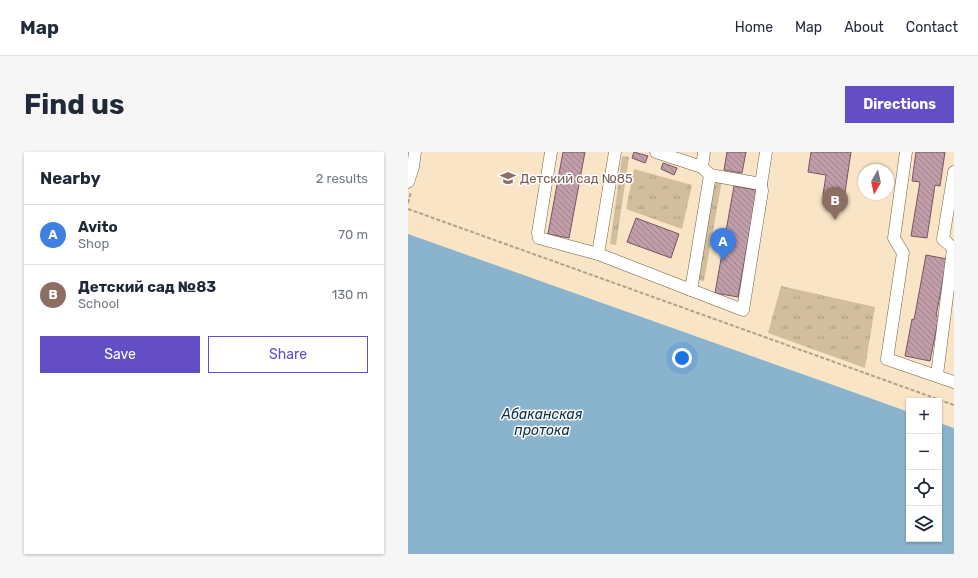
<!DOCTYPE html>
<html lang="en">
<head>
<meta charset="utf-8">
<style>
  body { margin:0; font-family:Rubik,sans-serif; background:#f6f6f7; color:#1f2937 }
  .controls { position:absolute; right:12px; bottom:12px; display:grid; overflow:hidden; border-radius:0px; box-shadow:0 1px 3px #0004 }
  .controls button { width:36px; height:36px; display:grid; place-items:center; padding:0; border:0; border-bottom:1px solid #e0e1e3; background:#fff; color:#1f2937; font:20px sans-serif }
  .compass { position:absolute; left:450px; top:12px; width:36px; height:36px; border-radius:50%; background:#fff; box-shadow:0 1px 3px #0004; rotate:189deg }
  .you { position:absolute; left:274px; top:206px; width:14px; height:14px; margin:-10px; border:3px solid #fff; border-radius:50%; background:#1a73e8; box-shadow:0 0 0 6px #1a73e833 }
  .badge { display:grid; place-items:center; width:26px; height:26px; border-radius:50%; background:#634ec6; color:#fff; font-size:13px; font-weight:700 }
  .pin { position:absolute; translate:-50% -33px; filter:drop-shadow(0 1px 2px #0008) }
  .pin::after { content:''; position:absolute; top:21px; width:14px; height:12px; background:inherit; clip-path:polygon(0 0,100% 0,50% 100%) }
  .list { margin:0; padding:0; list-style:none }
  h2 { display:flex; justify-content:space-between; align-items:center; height:52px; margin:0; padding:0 16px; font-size:17px }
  h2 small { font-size:13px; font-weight:400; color:#747a83 }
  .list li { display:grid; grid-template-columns:26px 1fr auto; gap:12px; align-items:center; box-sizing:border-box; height:60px; padding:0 16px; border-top:1px solid #e0e1e3 }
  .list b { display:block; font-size:15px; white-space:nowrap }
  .list p { margin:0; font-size:13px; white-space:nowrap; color:#747a83 }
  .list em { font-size:13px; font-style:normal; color:#747a83 }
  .actions { display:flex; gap:8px; padding:12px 16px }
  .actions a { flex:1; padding:9px 0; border:1px solid #634ec6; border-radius:0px; text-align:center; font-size:14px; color:#634ec6 }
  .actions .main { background:#634ec6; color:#fff }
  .icon { flex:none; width:22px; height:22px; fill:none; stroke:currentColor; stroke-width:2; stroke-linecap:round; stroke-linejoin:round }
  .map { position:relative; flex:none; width:546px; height:402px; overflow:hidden; border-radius:0px }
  header { display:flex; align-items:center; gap:24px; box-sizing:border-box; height:56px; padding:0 20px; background:#fff; border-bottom:1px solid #e0e1e3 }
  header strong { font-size:19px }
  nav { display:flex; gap:22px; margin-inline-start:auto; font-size:14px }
  .intro { display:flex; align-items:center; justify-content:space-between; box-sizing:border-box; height:96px; padding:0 24px }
  h1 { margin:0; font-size:28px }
  .button { padding:10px 18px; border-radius:0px; background:#634ec6; color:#fff; font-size:14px; font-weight:700 }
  main { display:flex; gap:24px; padding:0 24px }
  aside { flex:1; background:#fff; border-radius:0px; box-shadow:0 1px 3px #0004 }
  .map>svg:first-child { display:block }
  .park { fill:url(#park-tufts) }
  .water { fill:#8ab3cd }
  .building { fill:url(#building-back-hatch); stroke:#765561 }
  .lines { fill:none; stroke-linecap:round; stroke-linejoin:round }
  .minor-casing { stroke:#705f44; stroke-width:13 }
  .path { stroke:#afa089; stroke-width:2; stroke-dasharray:4 2; stroke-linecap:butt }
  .minor { stroke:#fff; stroke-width:12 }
  .labels { text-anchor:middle; stroke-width:3; stroke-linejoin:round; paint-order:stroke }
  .education-label { font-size:13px; fill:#785e54; stroke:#fff; text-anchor:start }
  .water-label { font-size:14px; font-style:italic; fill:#0c2f42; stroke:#fff }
</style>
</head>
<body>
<header>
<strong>Map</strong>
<nav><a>Home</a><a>Map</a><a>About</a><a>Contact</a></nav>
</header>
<div class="intro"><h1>Find us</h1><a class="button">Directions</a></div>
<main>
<aside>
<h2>Nearby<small>2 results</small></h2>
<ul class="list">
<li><span class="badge" style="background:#3f7fe0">A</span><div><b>Avito</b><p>Shop</p></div><em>70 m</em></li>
<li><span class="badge" style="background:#8d6e63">B</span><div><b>Детский сад №83</b><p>School</p></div><em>130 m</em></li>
</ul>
<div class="actions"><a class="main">Save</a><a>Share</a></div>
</aside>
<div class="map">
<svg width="546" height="402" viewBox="0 0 546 402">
  <defs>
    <pattern id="park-tufts" width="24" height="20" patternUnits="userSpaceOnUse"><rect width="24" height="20" fill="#d3be9c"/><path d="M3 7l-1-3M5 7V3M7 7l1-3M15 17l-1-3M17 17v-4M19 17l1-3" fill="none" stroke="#ad9b80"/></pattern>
    <pattern id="building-back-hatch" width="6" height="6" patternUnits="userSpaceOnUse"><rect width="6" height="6" fill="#c19da9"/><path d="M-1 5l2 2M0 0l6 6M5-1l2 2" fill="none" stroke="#9e818a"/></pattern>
  </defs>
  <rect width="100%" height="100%" fill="#f9e5c6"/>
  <!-- park -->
  <g class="park">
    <path d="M214,4L221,5L208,93L202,92Z"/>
    <path d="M226,17L284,33L274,77L218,57Z"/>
    <path d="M307,27L314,28L296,129L289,128Z"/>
    <path d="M373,134L467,155L457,216L360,181Z"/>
  </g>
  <!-- water -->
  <path class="water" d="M0,82L501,260V387H531V271L546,276V402H0Z"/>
  <!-- building -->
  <g class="building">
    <path d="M155,0H177L161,86L140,82Z"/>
    <path d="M226,0L240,4L237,11L224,6Z"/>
    <path d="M319,0H338L334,21L316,18Z"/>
    <path d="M403,0H443L436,47L415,43L418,23L400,20Z"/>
    <path d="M508,0H537L532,34L527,33L519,86L503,84L512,30L504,29Z"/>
    <path d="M255,11L269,16L266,23L253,17Z"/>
    <path d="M326,34L349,38L330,145L307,141Z"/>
    <path d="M228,66L271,82L263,106L219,90Z"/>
    <path d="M518,103L539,107L528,164H531L522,209L497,204L504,167L506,168Z"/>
  </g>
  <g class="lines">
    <!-- minor casing -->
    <g class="minor-casing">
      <g id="minor">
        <path d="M143,0L130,81L131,86L190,102"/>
        <path d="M207,0L190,102L283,138"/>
        <path d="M248,0L294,15"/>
        <path d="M296,0L294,15L302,23L283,138L335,158L354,39L353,32L358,0"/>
        <path d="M498,0L486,86L495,101L479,207L546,230"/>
        <path d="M546,20L535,87L546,97"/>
        <path d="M302,23L353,32"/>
        <path d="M0,30L5,15L7,0"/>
        <path d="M529,223L545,97"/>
      </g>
    </g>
    <!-- path -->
    <g class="path">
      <path d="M0,51L3,40"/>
      <path d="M0,57L546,253"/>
    </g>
    <!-- minor -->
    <use href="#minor" class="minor"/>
  </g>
  <!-- icons -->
  <defs>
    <g id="school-bare" transform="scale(1.2)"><path d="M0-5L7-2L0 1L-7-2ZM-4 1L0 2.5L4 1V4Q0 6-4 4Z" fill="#8d6e63" stroke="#fff" stroke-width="2.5" paint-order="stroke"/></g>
  </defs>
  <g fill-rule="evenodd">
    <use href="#school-bare" x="100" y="26"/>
  </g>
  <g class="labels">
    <!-- education labels -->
    <g class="education-label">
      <text x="112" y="31">Детский сад №85</text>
    </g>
    <!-- water labels -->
    <g class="water-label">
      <text x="134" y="267">Абаканская<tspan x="134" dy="16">протока</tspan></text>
    </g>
  </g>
</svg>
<div class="controls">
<button>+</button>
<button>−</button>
<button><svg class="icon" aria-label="locate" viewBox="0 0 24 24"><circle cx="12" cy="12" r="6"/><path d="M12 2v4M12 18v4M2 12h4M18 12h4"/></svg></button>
<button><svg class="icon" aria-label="layers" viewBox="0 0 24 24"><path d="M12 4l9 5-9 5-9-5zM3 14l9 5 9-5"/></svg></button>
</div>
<svg class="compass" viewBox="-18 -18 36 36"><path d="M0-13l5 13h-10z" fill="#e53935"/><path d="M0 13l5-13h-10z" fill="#747a83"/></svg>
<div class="you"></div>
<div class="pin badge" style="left:315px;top:109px;background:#3f7fe0">A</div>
<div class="pin badge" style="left:427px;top:68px;background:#8d6e63">B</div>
</div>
</main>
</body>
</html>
